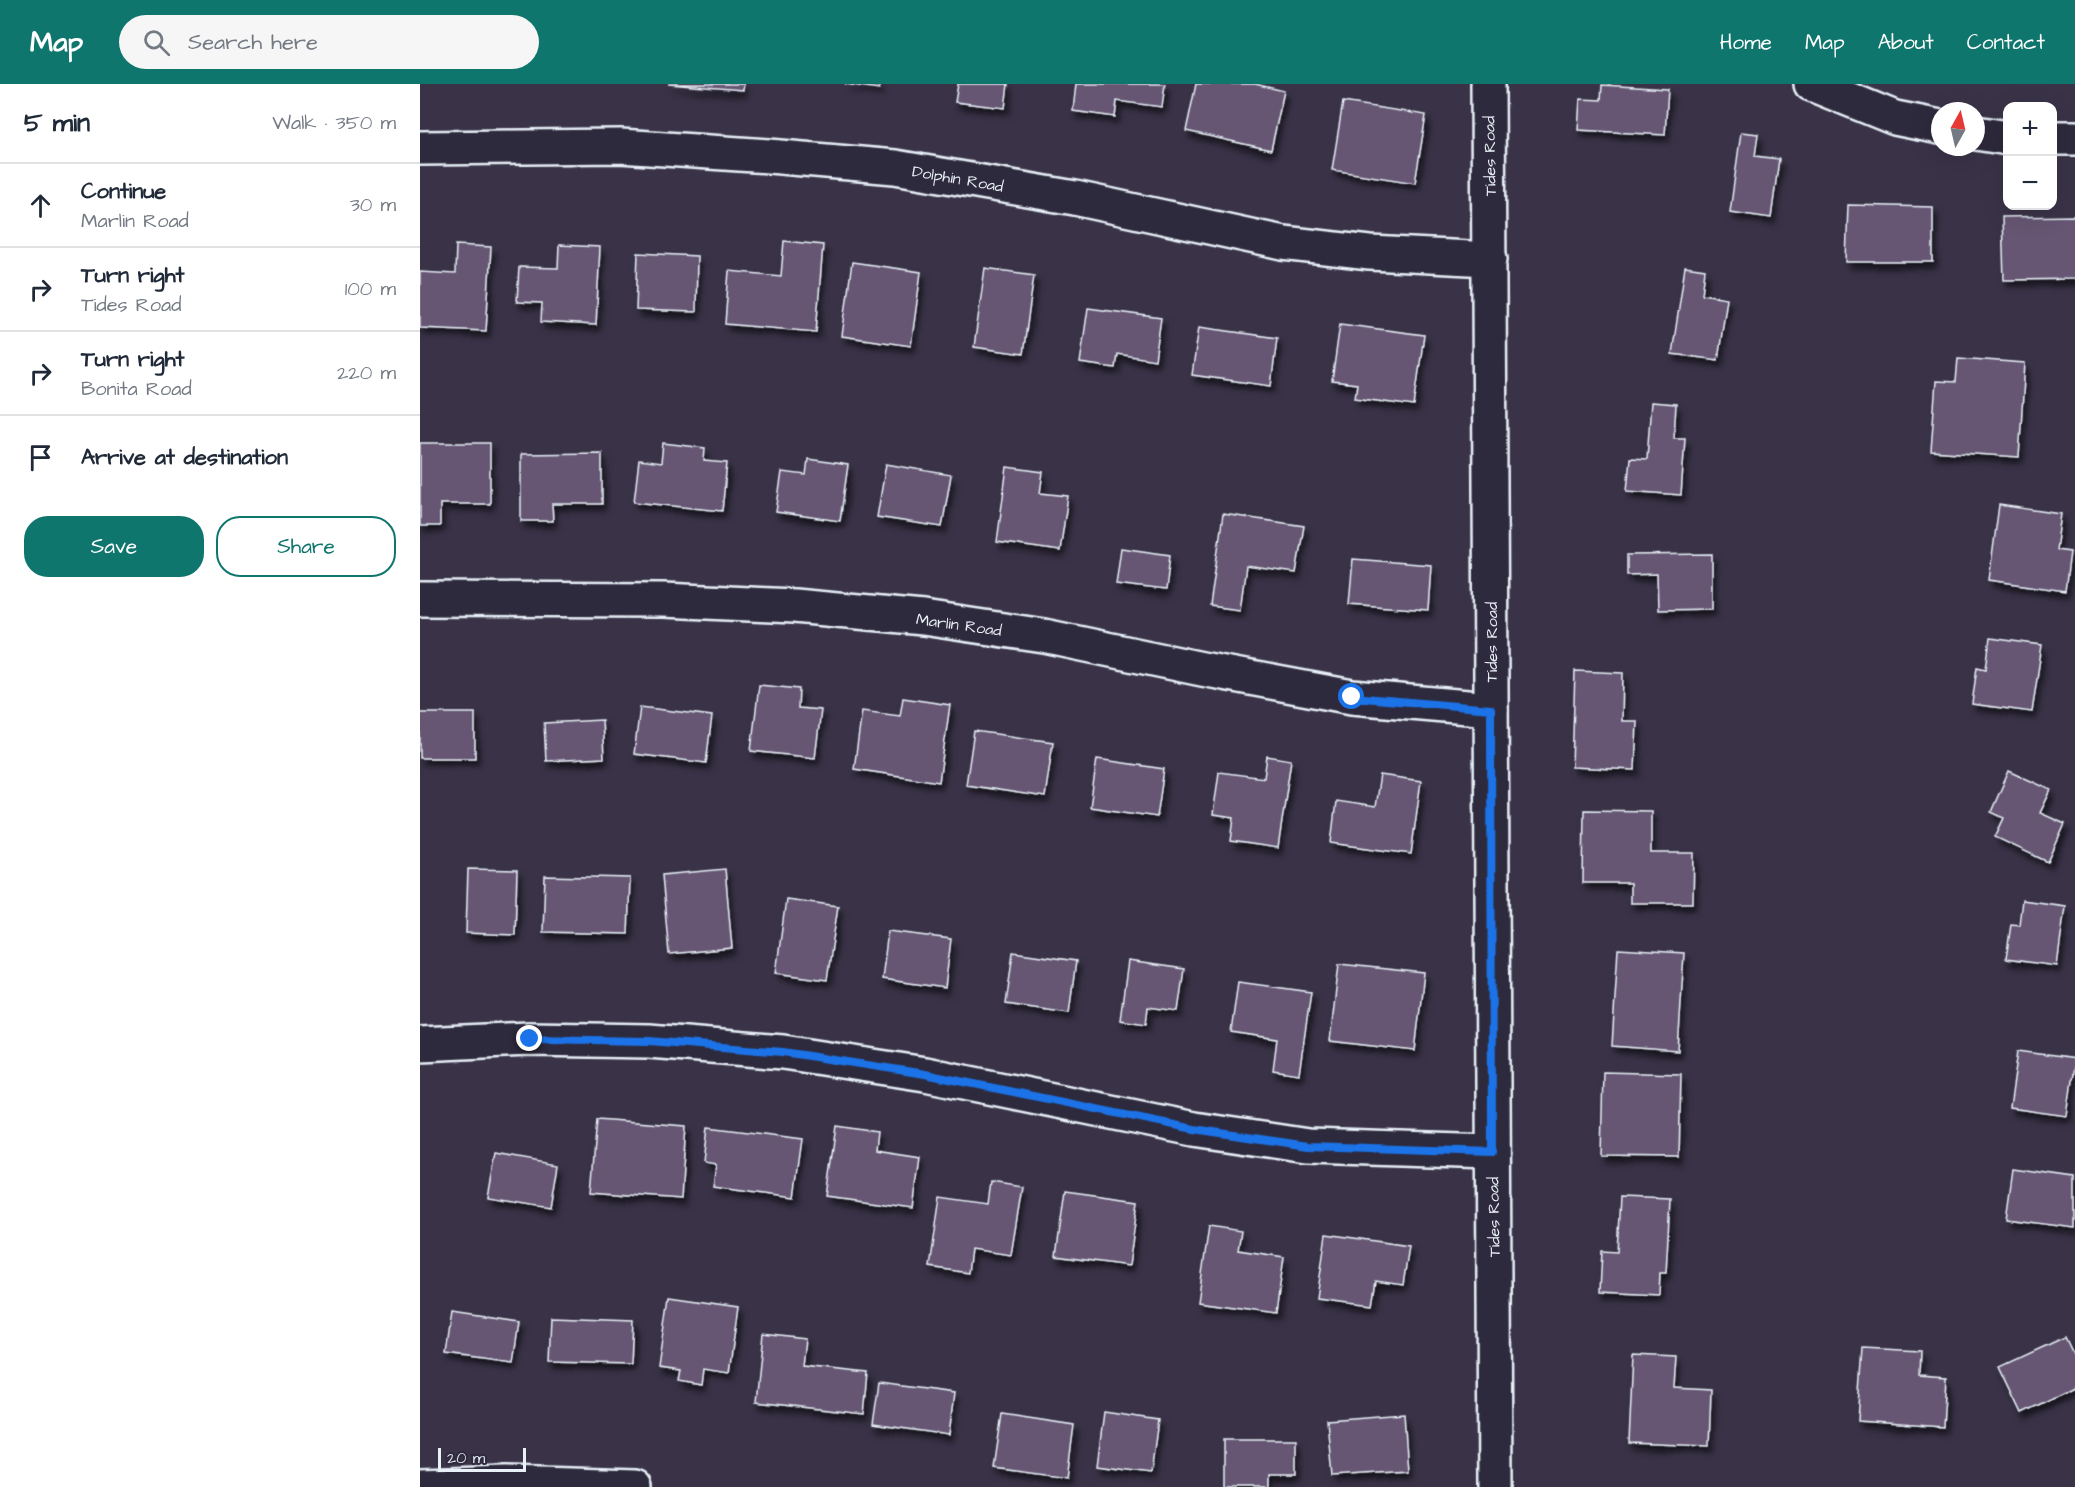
<!DOCTYPE html>
<html lang="en">
<head>
<meta charset="utf-8">
<style>
  body { margin:0; font-family:"Architects Daughter",sans-serif; background:#f6f6f7; color:#1f2937 }
  .controls { position:absolute; right:18px; top:18px; display:grid; overflow:hidden; border-radius:12px; box-shadow:0 6px 24px #0002 }
  .controls button { width:54px; height:54px; display:grid; place-items:center; padding:0; border:0; border-bottom:2px solid #e0e1e3; background:#fff; color:#1f2937; font:30px sans-serif }
  .compass { position:absolute; left:1511px; top:18px; width:54px; height:54px; border-radius:50%; background:#fff; box-shadow:0 6px 24px #0002; rotate:8deg }
  .scale { position:absolute; left:18px; bottom:15px; width:88px; box-sizing:border-box; padding-left:6px; border:3px solid #e8f1f8; border-top:0; font-size:16px; line-height:21px; white-space:nowrap; color:#e8f1f8; -webkit-text-stroke:4px #2f2a3d; paint-order:stroke }
  .stop { position:absolute; width:18px; height:18px; margin:-14px; border:4px solid #1a73e8; border-radius:50%; background:#fff }
  .stop.end { background:#1a73e8; border-color:#fff; box-shadow:0 2px 6px #0008 }
  .list { margin:0; padding:0; list-style:none }
  h2 { display:flex; justify-content:space-between; align-items:center; height:78px; margin:0; padding:0 24px; font-size:26px }
  h2 small { font-size:20px; font-weight:400; color:#747a83 }
  .list li { display:grid; grid-template-columns:39px 1fr auto; gap:18px; align-items:center; box-sizing:border-box; height:84px; padding:0 24px; border-top:2px solid #e0e1e3 }
  .list b { display:block; font-size:22px; white-space:nowrap }
  .list p { margin:0; font-size:20px; white-space:nowrap; color:#747a83 }
  .list em { font-size:20px; font-style:normal; color:#747a83 }
  .actions { display:flex; gap:12px; padding:18px 24px }
  .actions a { flex:1; padding:14px 0; border:2px solid #0f766e; border-radius:24px; text-align:center; font-size:21px; color:#0f766e }
  .actions .main { background:#0f766e; color:#fff }
  .icon { flex:none; width:33px; height:33px; fill:none; stroke:currentColor; stroke-width:2; stroke-linecap:round; stroke-linejoin:round }
  .map { position:relative; flex:none; width:1655px; height:1403px; overflow:hidden }
  header { display:flex; align-items:center; gap:36px; box-sizing:border-box; height:84px; padding:0 30px; background:#0f766e; color:#fff }
  header strong { font-size:28px }
  nav { display:flex; gap:33px; margin-inline-start:auto; font-size:21px }
  .search { width:420px; height:54px; background:#f6f6f7; display:flex; align-items:center; gap:15px; box-sizing:border-box; padding:0 21px; border-radius:33px; color:#747a83; font-size:22px }
  main { display:flex }
  aside { flex:1; background:#fff }
  .map>svg:first-child { display:block }
  .building { fill:#665773; stroke:#e8f1f8; stroke-width:1.5; filter:url(#shadow) }
  .lines { fill:none; stroke-linecap:round; stroke-linejoin:round }
  .minor-casing { stroke:#e8f1f8; stroke-width:38 }
  .minor { stroke:#2f2a3d; stroke-width:33 }
  .route { stroke:#1a73e8; stroke-width:8 }
  .labels { text-anchor:middle; stroke-width:5; stroke-linejoin:round; paint-order:stroke }
  .street-label { font-size:16px; fill:#e8f1f8; stroke:#2f2a3d }
</style>
</head>
<body>
<header>
<strong>Map</strong>
<div class="search"><svg class="icon" aria-label="search" viewBox="0 0 24 24"><circle cx="10" cy="10" r="6"/><path d="M15 15l6 6"/></svg>Search here</div>
<nav><a>Home</a><a>Map</a><a>About</a><a>Contact</a></nav>
</header>
<main>
<aside>
<h2>5 min<small>Walk · 350 m</small></h2>
<ul class="list">
<li><svg class="icon" aria-label="ahead" viewBox="0 0 24 24"><path d="M12 20V5M6 11l6-6 6 6"/></svg><div><b>Continue</b><p>Marlin Road</p></div><em>30 m</em></li>
<li><svg class="icon" aria-label="right" viewBox="0 0 24 24"><path d="M7 20v-9h11M14 6l5 5-5 5"/></svg><div><b>Turn right</b><p>Tides Road</p></div><em>100 m</em></li>
<li><svg class="icon" aria-label="right" viewBox="0 0 24 24"><path d="M7 20v-9h11M14 6l5 5-5 5"/></svg><div><b>Turn right</b><p>Bonita Road</p></div><em>220 m</em></li>
<li><svg class="icon" aria-label="arrive" viewBox="0 0 24 24"><path d="M6 21V4h12l-3 4 3 4H6"/></svg><div><b>Arrive at destination</b></div></li>
</ul>
<div class="actions"><a class="main">Save</a><a>Share</a></div>
</aside>
<div class="map">
<svg width="1655" height="1403" viewBox="0 0 1655 1403">
  <defs>
    <filter id="shadow"><feDropShadow dx="3.5" dy="6" stdDeviation="3" flood-color="#0009"/></filter>
  </defs>
  <rect width="100%" height="100%" fill="#3a3348"/>
  <filter id="ink" filterUnits="userSpaceOnUse"><feTurbulence type="fractalNoise" baseFrequency=".0167" numOctaves="2"/><feDisplacementMap in="SourceGraphic" scale="12" xChannelSelector="R" yChannelSelector="G"/><feConvolveMatrix kernelMatrix="1 2 1 2 8 2 1 2 1" color-interpolation-filters="sRGB"/></filter>
  <g filter="url(#ink)">
    <!-- building -->
    <g class="building">
      <path d="M248,0H324L323,6Z"/>
      <path d="M425,0H459V5Z"/>
      <path d="M538,0H588L585,24L535,18Z"/>
      <path d="M656,0H745L742,23L697,17L695,33L653,27Z"/>
      <path d="M776,0H835L864,7L851,66L766,47Z"/>
      <path d="M1182,1L1248,5L1245,51L1158,46L1160,15L1181,16Z"/>
      <path d="M923,18L1006,31L995,99L912,86Z"/>
      <path d="M1321,48L1338,50L1335,72L1359,75L1351,134L1310,128Z"/>
      <path d="M1428,121L1513,123V178H1426Z"/>
      <path d="M1655,132V195L1584,196L1582,133Z"/>
      <path d="M364,157L403,161L396,248L305,240L309,187L361,192Z"/>
      <path d="M36,161L71,163L66,247L0,244V188L35,190Z"/>
      <path d="M139,161L180,163L176,241L121,238L122,219L97,218L99,183L138,184Z"/>
      <path d="M218,169L277,172L276,228L216,226Z"/>
      <path d="M432,178L501,188L491,262L422,252Z"/>
      <path d="M1265,183L1285,186L1282,210L1307,214L1298,276L1252,270Z"/>
      <path d="M565,184L614,191L603,270L554,263Z"/>
      <path d="M668,224L741,234L735,276L697,270L695,284L660,279Z"/>
      <path d="M920,240L1004,251L994,322L935,314L937,300L912,297Z"/>
      <path d="M779,243L857,254L851,302L772,291Z"/>
      <path d="M1538,274L1605,279L1599,373L1511,367L1516,297L1536,298Z"/>
      <path d="M1231,318L1256,320L1254,354H1265L1261,411L1207,407L1210,374L1227,375Z"/>
      <path d="M0,359H70V420H20V442H0Z"/>
      <path d="M243,359L285,364L284,377L307,379L302,427L214,418L219,376L241,379Z"/>
      <path d="M182,369V420H132L133,437H101V370Z"/>
      <path d="M388,375L428,381L420,437L356,428L362,388L386,391Z"/>
      <path d="M466,380L531,391L522,443L457,433Z"/>
      <path d="M587,383L623,388L620,409L648,412L640,467L577,458Z"/>
      <path d="M1579,421L1641,430L1636,466L1650,468L1645,507L1569,496Z"/>
      <path d="M803,430L884,442L876,489L826,482L820,526L790,522Z"/>
      <path d="M701,464L750,471L746,506L696,500Z"/>
      <path d="M1292,470V525L1238,526L1237,490L1207,491V471Z"/>
      <path d="M933,475L1011,481L1008,526L929,520Z"/>
      <path d="M1570,554L1622,561L1612,628L1552,620L1557,583L1566,585Z"/>
      <path d="M1155,587L1203,589L1202,637H1217L1215,686L1152,683Z"/>
      <path d="M339,601L379,605L378,624L401,626L395,674L331,667Z"/>
      <path d="M483,614L530,621L519,698L434,685L442,627L480,632Z"/>
      <path d="M220,623L292,632L286,679L214,670Z"/>
      <rect x="0" y="629" width="55" height="45"/>
      <path d="M182,636L184,674L126,677L124,639Z"/>
      <path d="M554,647L633,658L625,713L546,701Z"/>
      <path d="M847,672L871,676L858,764L811,757L814,734L793,731L799,688L844,694Z"/>
      <path d="M677,675L744,685L737,733L670,723Z"/>
      <path d="M1589,687L1631,706L1620,729L1645,740L1628,778L1575,753L1584,734L1571,728Z"/>
      <path d="M960,691L1001,697L991,770L911,759L916,717L955,723Z"/>
      <path d="M1164,726L1231,727V769H1274L1273,819H1210V799H1163Z"/>
      <path d="M48,785L97,786L95,851L46,849Z"/>
      <path d="M305,785L312,864L249,870L242,791Z"/>
      <path d="M125,792L210,794L208,850L123,848Z"/>
      <path d="M366,815L418,822L407,896L356,889Z"/>
      <path d="M1602,816L1645,822L1637,882L1586,875L1591,840L1599,841Z"/>
      <path d="M468,847L531,855L525,904L462,895Z"/>
      <path d="M1198,865L1264,869L1258,967L1192,962Z"/>
      <path d="M593,868L656,877L649,929L586,920Z"/>
      <path d="M708,877L764,885L758,927L728,923L726,940L700,936Z"/>
      <path d="M919,880L1004,889L995,967L910,957Z"/>
      <path d="M818,898L891,908L879,990L853,986L857,955L811,948Z"/>
      <path d="M1598,967L1655,975L1647,1032L1590,1024Z"/>
      <path d="M1183,988L1261,990L1259,1073L1181,1072Z"/>
      <path d="M177,1035L266,1042L261,1115L171,1108Z"/>
      <path d="M417,1042L457,1048L455,1066L500,1073L493,1124L407,1112Z"/>
      <path d="M288,1043L383,1055L375,1113L293,1102L296,1081L284,1079Z"/>
      <path d="M76,1069L138,1080L131,1123L68,1113Z"/>
      <path d="M1593,1085L1655,1094V1144L1586,1135Z"/>
      <path d="M571,1098L602,1103L591,1171L551,1165L548,1189L510,1183L520,1113L568,1120Z"/>
      <path d="M645,1107L718,1117L709,1182L636,1172Z"/>
      <path d="M1200,1113L1250,1115L1246,1189H1240L1239,1211L1180,1208L1182,1167L1197,1168Z"/>
      <path d="M789,1142L821,1147L818,1166L864,1173L856,1229L778,1218Z"/>
      <path d="M906,1150L989,1162L983,1201L956,1197L952,1221L897,1214Z"/>
      <path d="M249,1213L318,1223L309,1289L283,1285L281,1301L259,1297L261,1287L239,1284Z"/>
      <path d="M32,1228L99,1238L93,1279L26,1270Z"/>
      <path d="M131,1233L213,1236L211,1280L129,1278Z"/>
      <path d="M343,1250L385,1255L382,1282L448,1289L444,1330L336,1318Z"/>
      <path d="M1645,1253L1655,1274V1303L1602,1329L1580,1283Z"/>
      <path d="M1443,1264L1500,1267L1499,1291L1526,1293L1523,1343L1438,1337Z"/>
      <path d="M1213,1271L1256,1273L1254,1304L1291,1306L1289,1362L1209,1359Z"/>
      <path d="M459,1299L534,1309L529,1351L453,1340Z"/>
      <path d="M684,1328L738,1336L731,1389L677,1382Z"/>
      <path d="M582,1330L654,1341L647,1394L574,1384Z"/>
      <path d="M984,1330L988,1387L912,1392L907,1336Z"/>
      <path d="M804,1355H876V1390H849V1403H804Z"/>
    </g>
    <g class="lines">
      <!-- minor casing -->
      <g class="minor-casing">
        <g id="minor">
          <path d="M1068,0L1075,1403"/>
          <path d="M1391,0L1475,34L1520,43"/>
          <path d="M1556,49L1588,54"/>
          <path d="M1632,54H1655"/>
          <path d="M0,64L200,62L349,72L475,83L655,114L863,159L950,169L1070,175"/>
          <path d="M0,515L243,516L374,522L503,534L624,552L782,585L932,613L1071,625"/>
          <path d="M0,960L110,955L229,957L363,968L505,990L774,1045L888,1062L1072,1068"/>
          <path d="M0,1402L86,1399L215,1403"/>
        </g>
      </g>
      <!-- minor -->
      <use href="#minor" class="minor"/>
    </g>
  </g>
  <g class="lines" filter="url(#ink)">
    <!-- route -->
    <path class="route" d="M110,955L229,957L363,968L505,990L774,1045L888,1062L1072,1068L1071,625L932,613"/>
  </g>
  <g class="labels">
    <!-- street labels -->
    <g class="street-label">
      <text transform="translate(1069 72) rotate(-91)" y="6">Tides Road</text>
      <text transform="translate(538 94) rotate(10)" y="6">Dolphin Road</text>
      <text transform="translate(539 540) rotate(8)" y="6">Marlin Road</text>
      <text transform="translate(1071 558) rotate(-90)" y="6">Tides Road</text>
      <text transform="translate(1073 1133) rotate(-91)" y="6">Tides Road</text>
    </g>
  </g>
</svg>
<div class="controls">
<button>+</button>
<button>−</button>
</div>
<svg class="compass" viewBox="-18 -18 36 36"><path d="M0-13l5 13h-10z" fill="#e53935"/><path d="M0 13l5-13h-10z" fill="#747a83"/></svg>
<div class="scale">20 m</div>
<div class="stop" style="left:932px;top:613px"></div>
<div class="stop end" style="left:110px;top:955px"></div>
</div>
</main>
</body>
</html>
